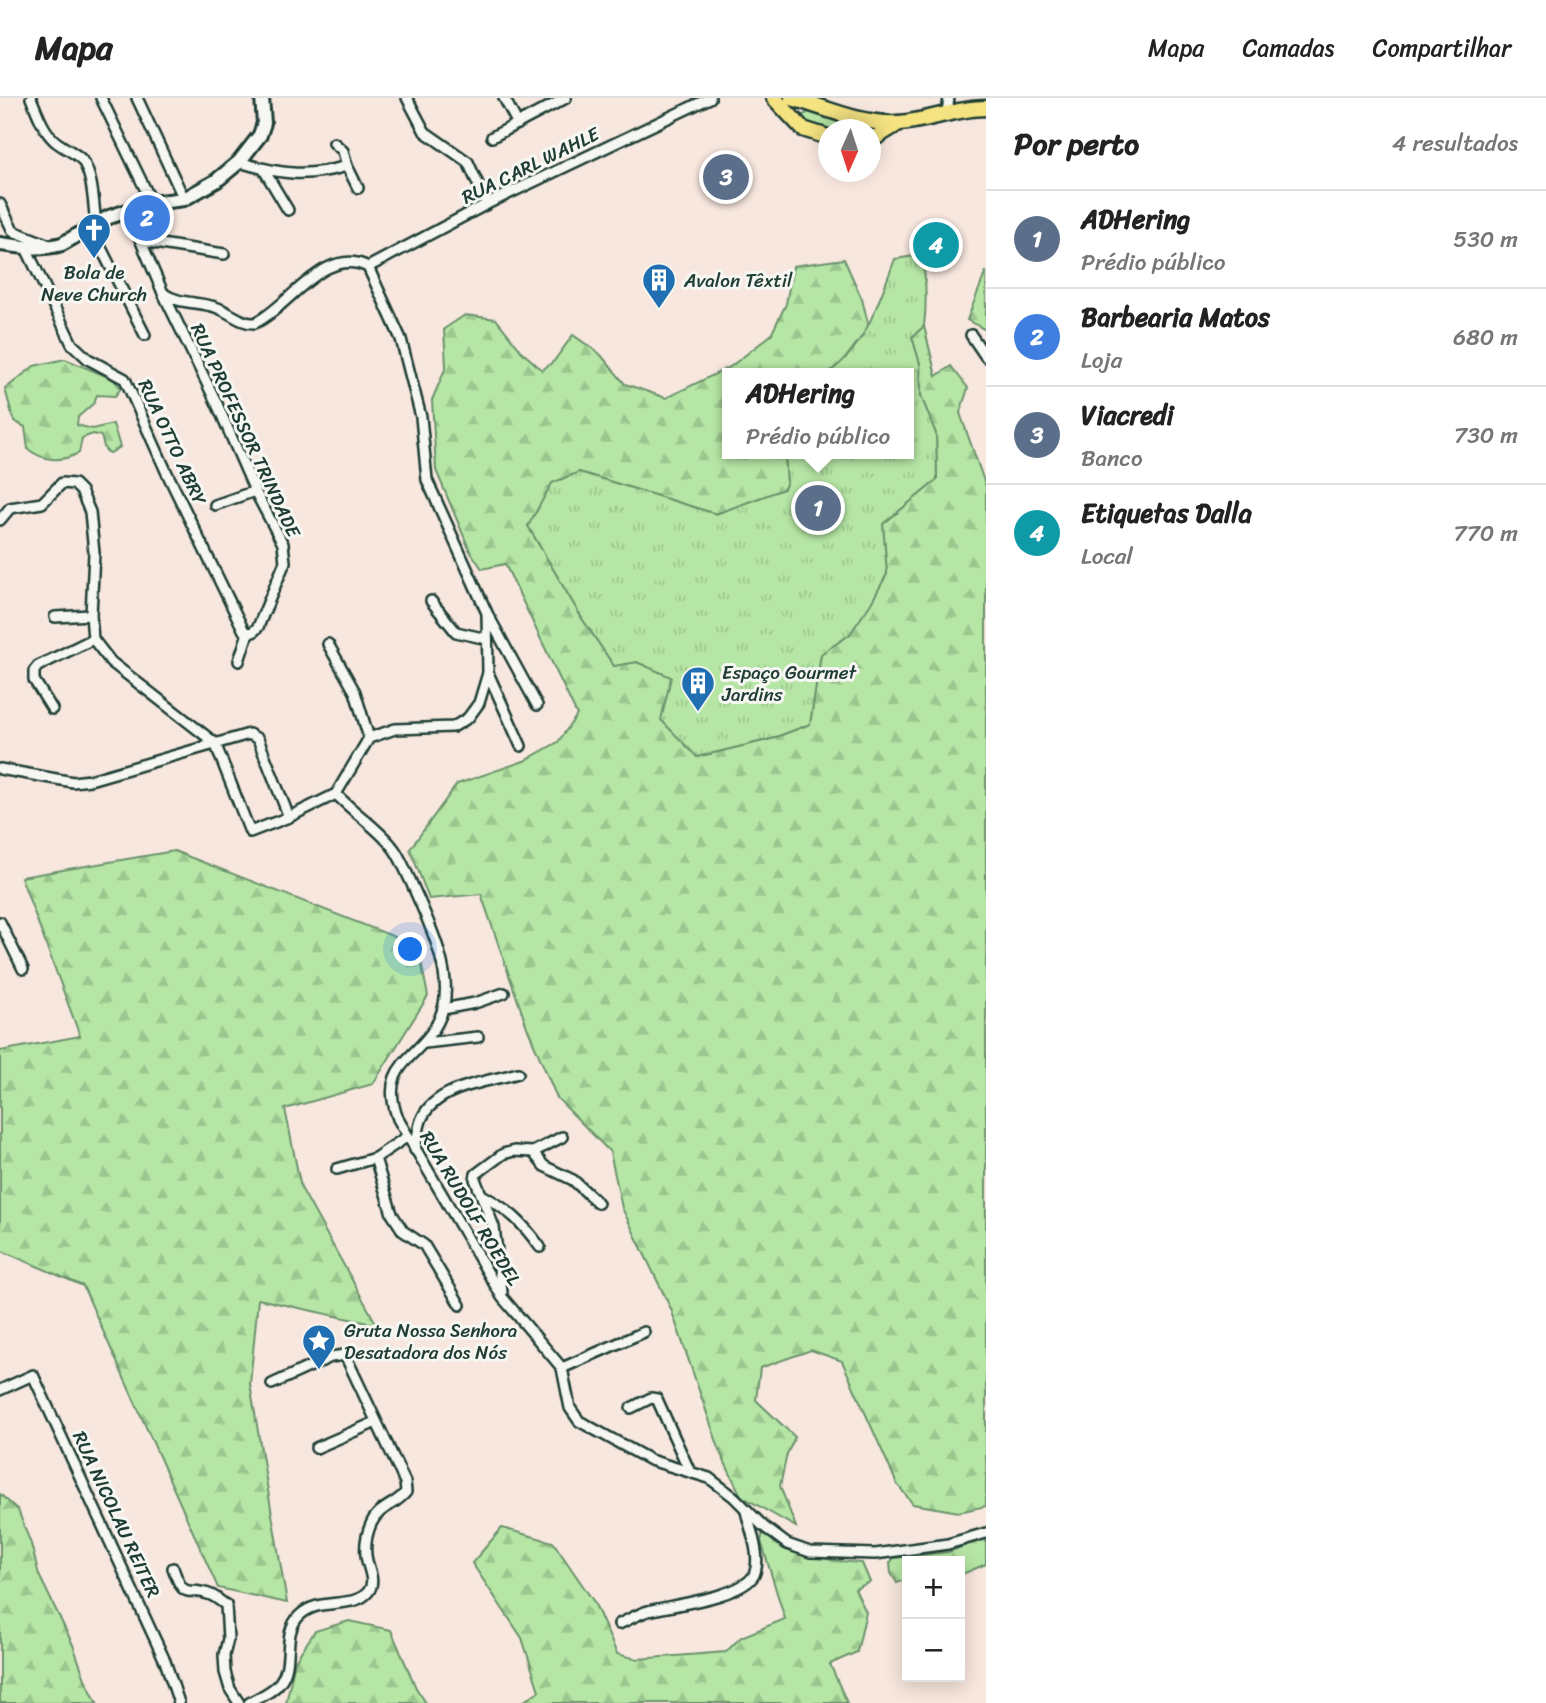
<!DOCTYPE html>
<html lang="pt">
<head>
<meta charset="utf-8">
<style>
  body { margin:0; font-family:Sriracha,sans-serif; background:#f2f2f2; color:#222 }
  .controls { position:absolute; right:21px; bottom:21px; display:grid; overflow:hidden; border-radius:0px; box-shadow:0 4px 18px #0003 }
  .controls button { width:63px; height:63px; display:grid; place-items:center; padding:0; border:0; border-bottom:2px solid #e0e0e0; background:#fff; color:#222; font:35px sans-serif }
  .compass { position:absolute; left:818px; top:21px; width:63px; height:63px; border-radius:50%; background:#fff; box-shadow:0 4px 18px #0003; rotate:183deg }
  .you { position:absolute; left:411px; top:852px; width:24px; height:24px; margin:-18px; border:5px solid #fff; border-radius:50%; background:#1a73e8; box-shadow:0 0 0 10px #1a73e833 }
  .badge { display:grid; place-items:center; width:46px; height:46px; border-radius:50%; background:#db2777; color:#fff; font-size:23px; font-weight:700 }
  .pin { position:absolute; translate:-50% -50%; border:4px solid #fff; box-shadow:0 2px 7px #0006 }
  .popup { position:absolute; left:722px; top:270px; width:192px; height:91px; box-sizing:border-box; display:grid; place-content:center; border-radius:0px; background:#fff; filter:drop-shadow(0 2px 5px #0005); font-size:23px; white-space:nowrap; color:#767676 }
  .popup b { font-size:26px; color:#222 }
  .popup::after { content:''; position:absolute; left:50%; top:100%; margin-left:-14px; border:14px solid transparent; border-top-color:#fff }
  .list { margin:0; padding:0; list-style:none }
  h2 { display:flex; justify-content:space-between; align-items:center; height:91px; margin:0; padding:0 28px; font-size:30px }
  h2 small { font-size:23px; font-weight:400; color:#767676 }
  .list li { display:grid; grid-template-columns:46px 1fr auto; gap:21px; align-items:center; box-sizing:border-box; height:98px; padding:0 28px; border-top:2px solid #e0e0e0 }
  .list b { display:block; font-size:26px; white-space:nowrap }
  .list p { margin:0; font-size:23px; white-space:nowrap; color:#767676 }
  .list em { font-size:23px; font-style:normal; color:#767676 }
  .map { position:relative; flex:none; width:986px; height:1605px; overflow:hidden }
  header { display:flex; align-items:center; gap:42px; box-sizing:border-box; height:98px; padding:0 35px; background:#fff; border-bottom:2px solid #e0e0e0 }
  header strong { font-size:33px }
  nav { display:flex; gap:38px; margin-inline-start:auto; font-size:24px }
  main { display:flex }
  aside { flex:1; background:#fff }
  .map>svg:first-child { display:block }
  .green { fill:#b6e6a5; stroke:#6a926c; stroke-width:2 }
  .forest { fill:url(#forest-firs); stroke:#6a926c; stroke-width:2 }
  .park { fill:url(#park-tufts); stroke:#6a926c; stroke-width:2 }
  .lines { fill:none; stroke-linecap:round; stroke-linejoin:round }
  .street-casing { stroke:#1f3d34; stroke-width:14 }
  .secondary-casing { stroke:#1f3d34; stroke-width:18 }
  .primary-casing { stroke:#1f3d34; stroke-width:19 }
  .street { stroke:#f6f6f2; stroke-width:9 }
  .secondary { stroke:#f6f6f2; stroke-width:12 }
  .primary { stroke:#f5e382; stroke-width:14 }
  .labels { text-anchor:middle; stroke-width:6; stroke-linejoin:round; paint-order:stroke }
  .street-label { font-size:19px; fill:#1f3d34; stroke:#f6f6f2 }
  .poi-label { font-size:19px; fill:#1f3d34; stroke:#f6f6f2; text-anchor:start }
</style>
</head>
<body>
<header>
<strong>Mapa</strong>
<nav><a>Mapa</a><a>Camadas</a><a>Compartilhar</a></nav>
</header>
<main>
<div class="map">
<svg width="986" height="1605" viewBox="0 0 986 1605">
  <defs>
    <pattern id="forest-firs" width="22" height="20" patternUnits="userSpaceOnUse" patternTransform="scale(1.75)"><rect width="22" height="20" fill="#b6e6a5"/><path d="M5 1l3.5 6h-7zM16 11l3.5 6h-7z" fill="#9cc68f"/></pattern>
    <pattern id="park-tufts" width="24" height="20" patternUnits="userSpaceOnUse" patternTransform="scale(1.75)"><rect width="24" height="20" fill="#b6e6a5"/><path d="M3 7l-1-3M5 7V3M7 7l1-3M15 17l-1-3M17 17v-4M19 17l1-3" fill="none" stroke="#9cc68f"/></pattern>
  </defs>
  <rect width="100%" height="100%" fill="#f8e7de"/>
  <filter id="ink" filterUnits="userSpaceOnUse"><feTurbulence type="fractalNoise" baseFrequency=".0143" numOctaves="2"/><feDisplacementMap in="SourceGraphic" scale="14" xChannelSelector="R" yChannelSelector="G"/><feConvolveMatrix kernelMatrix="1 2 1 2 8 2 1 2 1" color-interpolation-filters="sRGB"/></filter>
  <g filter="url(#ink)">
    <!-- green -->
    <path class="green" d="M809,14L852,26L855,31L828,32V35L802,24L803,17Z"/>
    <!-- forest -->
    <g class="forest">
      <path d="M844,161L862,201L869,229L841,266L828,275H727V356H785L787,384L784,391L716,416L579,374L528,428L583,522L614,568L637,564L672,579L697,659L771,641L810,626L821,555L849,537L887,476L883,426L937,382L936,336L921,298L920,266L912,239L924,228L936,278L951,268L968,290L960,315L986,389V1408L959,1414L913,1406L897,1386L842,1263L811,1252L760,1270L756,1302L795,1339L787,1356L780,1388L796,1429L741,1398L721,1356L671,1211L622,1110L610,1054L557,1000L528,932L481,796L429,801L410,751L457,686L524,663L558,644L577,617L505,466L482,471L470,453L436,372L432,302L446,269L444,231L465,217L496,221L522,254L542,272L554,263L573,237L600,256L625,286L666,300L730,269L771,237L786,206L793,168Z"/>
      <path d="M986,173V232L967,222Z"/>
      <path d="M65,261L113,281L121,290L115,298L97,297L94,305L78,319L77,327L92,331L113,326L120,349L110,355L105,352L101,338L93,336L82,340L79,355C61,364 45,364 28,351L25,329L14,323L5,291L34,268Z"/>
      <path d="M174,753L418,848L428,898L373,986L285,1011L301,1090L377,1227L258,1201L250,1286L287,1505L218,1490L83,1188L0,1152V953L80,938L21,779Z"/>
      <path d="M0,1396L18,1412L31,1446L39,1477L73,1547L85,1581L97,1605H0Z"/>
      <path d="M502,1430L553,1444L594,1504L617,1556L637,1561L726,1554L741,1539L785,1521L761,1443L763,1434C790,1457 827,1463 862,1465L870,1484L855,1491L866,1514L857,1554L830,1566L847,1605H521L539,1593L522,1540L472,1465Z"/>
      <path d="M986,1439V1466L960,1477V1463H907V1481L897,1485L891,1475L890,1465L894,1460L949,1454Z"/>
      <path d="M349,1523L391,1532L416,1590L426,1605H286L295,1563L315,1533Z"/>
    </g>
    <!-- park -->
    <path class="park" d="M922,157C926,181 927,204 924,228L912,239L920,266L921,298L936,336L937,382L883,426L887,476L870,507L849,537L821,556L810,626L771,641L697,659L661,622L671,579L637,564L614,568L583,522L528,428L552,385L579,374L716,416L784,391L787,384L785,356H909V275H828C866,250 879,202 895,161Z"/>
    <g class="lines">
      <!-- street casing -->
      <g class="street-casing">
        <g id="street">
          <path d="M31,0C37,14 43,33 55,43C63,50 75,54 82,62C97,83 92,123 100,148L145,237"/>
          <path d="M101,0L152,105"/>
          <path d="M137,0L184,101"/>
          <path d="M407,0L425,34L468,64L487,106"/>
          <path d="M504,0L518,26"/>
          <path d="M947,15L949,0"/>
          <path d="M492,39L566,0"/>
          <path d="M334,45L343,53L347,68"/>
          <path d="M239,64C279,76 306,80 347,68L358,90"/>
          <path d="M264,72L288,112"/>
          <path d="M0,106L13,133L52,148"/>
          <path d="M128,113L163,195L217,306L255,393L283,446L285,464L258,529L253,534L248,535L239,563"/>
          <path d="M142,143L224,156"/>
          <path d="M26,150L72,246L88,261L125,281L166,373L244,533L248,535"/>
          <path d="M368,169L487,106L710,0"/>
          <path d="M971,237L986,259"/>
          <path d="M215,407L255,393"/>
          <path d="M0,422L10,410L42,405L62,385L74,386L81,393L90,414L94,455L91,517L93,541L111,564L215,645L250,734L289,719L336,696L369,640L395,631L453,629L468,620L479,605L488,575L487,515L427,382L421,319L401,241L368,169C325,147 289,209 255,225C242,226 231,215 218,210C200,203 179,207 163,195"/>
          <path d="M431,503L456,534L487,541"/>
          <path d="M488,517L537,607"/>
          <path d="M55,519L91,517"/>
          <path d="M328,546L355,594L369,640"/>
          <path d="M488,575L521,648"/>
          <path d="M52,611L34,582V573L38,568L93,541"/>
          <path d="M0,671L73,684L90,682L249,636L258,641L289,719"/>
          <path d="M336,696C353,714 375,728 391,747C400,757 405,772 411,784C426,819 454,872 443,911C428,962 375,960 398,1021L502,1199L562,1270L570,1310L579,1323L650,1362L709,1380L734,1399L763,1428L787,1446L810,1454L875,1456L948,1446L986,1435"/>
          <path d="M0,824L23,871"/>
          <path d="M443,911L475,905L504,895"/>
          <path d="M425,945L478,939"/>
          <path d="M415,1052C417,1042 418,1029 422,1020C437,988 488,984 518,975"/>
          <path d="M533,1054L544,1068L573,1082L598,1105"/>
          <path d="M375,1060L392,1116L403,1133L424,1147L460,1207"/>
          <path d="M337,1071L375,1060L408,1038"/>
          <path d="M482,1097C509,1112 522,1124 540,1149"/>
          <path d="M502,1194L494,1129L475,1081L476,1076L503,1056L514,1053L533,1054L562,1039"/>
          <path d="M562,1270L644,1234"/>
          <path d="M0,1292L33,1277L165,1563L179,1605"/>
          <path d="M631,1310L651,1300L657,1301L690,1374"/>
          <path d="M316,1350L376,1324"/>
          <path d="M173,1470C185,1505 187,1487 211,1497C216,1499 221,1504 226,1507L228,1541L224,1557L225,1574L230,1591L239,1605"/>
          <path d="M619,1526C628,1522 638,1516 648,1513C672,1507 742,1499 754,1477C762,1459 750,1431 746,1413"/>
          <path d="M249,1605C259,1599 273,1594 280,1584C295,1565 281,1537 299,1518C318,1498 353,1512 368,1494C377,1483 367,1469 366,1457C365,1447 367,1435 371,1426C379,1408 395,1408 406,1394L405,1384L345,1257L331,1259L272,1286"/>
        </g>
      </g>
      <!-- secondary casing -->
      <g class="secondary-casing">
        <path id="secondary" d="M0,146C21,149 41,152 62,146L109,119L152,105L184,101L216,83L239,64L260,37L264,25L262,0"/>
      </g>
      <!-- primary casing -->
      <g class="primary-casing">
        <g id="primary">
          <path d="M774,0L803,31L828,39"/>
          <path d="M792,0C827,10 861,27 899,25C928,23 956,10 986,10"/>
          <path d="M870,41L878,38L899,25"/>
        </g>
      </g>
      <!-- street -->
      <use href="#street" class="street"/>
      <!-- secondary -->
      <use href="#secondary" class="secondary"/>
      <!-- primary -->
      <use href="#primary" class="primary"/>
    </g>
  </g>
  <!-- icons -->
  <defs>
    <g id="church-pin" transform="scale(1.75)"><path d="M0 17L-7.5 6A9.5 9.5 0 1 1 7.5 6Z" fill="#1f6fb2" stroke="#f6f6f2"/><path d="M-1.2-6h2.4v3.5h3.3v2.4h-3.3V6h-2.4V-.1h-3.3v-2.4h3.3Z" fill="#fff"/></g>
    <g id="building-pin" transform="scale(1.75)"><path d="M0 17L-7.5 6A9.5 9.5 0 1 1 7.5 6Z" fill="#1f6fb2" stroke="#f6f6f2"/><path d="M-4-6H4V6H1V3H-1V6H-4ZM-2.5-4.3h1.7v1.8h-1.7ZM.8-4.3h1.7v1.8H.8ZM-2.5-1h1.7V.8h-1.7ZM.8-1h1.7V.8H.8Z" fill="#fff"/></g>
    <g id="sight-pin" transform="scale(1.75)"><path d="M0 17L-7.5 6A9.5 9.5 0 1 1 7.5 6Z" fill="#1f6fb2" stroke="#f6f6f2"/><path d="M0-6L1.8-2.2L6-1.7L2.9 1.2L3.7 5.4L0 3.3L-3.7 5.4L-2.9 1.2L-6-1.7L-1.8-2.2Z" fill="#fff"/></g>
  </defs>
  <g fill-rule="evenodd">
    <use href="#church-pin" x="94" y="132"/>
    <use href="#building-pin" x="659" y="182"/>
    <use href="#building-pin" x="698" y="585"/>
    <use href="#sight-pin" x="319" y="1243"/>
  </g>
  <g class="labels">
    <!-- street labels -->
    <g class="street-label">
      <text transform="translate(530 67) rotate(-26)" y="7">RUA CARL WAHLE</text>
      <text transform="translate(246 332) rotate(65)" y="7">RUA PROFESSOR TRINDADE</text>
      <text transform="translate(173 344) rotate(65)" y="7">RUA OTTO ABRY</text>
      <text transform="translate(471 1110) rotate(59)" y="7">RUA RUDOLF ROEDEL</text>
      <text transform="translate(117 1416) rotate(65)" y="7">RUA NICOLAU REITER</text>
    </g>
    <!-- poi labels -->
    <g class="poi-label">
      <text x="94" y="181" text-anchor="middle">Bola de<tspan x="94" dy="22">Neve Church</tspan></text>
      <text x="684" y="189">Avalon Têxtil</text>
      <text x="722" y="581">Espaço Gourmet<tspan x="722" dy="22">Jardins</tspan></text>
      <text x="344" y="1239">Gruta Nossa Senhora<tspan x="344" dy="22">Desatadora dos Nós</tspan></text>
    </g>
  </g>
</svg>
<div class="controls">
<button>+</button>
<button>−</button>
</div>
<svg class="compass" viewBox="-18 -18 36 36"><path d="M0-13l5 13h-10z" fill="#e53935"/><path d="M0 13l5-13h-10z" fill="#767676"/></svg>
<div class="you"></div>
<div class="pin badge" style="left:818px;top:410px;background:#5c6f8a">1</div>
<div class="popup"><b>ADHering</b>Prédio público</div>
<div class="pin badge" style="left:147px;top:120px;background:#3f7fe0">2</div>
<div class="pin badge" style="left:726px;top:79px;background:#5c6f8a">3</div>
<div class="pin badge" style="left:936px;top:147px;background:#0f9aa8">4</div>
</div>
<aside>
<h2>Por perto<small>4 resultados</small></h2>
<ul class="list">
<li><span class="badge" style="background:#5c6f8a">1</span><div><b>ADHering</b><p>Prédio público</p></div><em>530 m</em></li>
<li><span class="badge" style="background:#3f7fe0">2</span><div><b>Barbearia Matos</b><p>Loja</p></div><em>680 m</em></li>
<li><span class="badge" style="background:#5c6f8a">3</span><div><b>Viacredi</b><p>Banco</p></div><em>730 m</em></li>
<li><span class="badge" style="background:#0f9aa8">4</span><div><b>Etiquetas Dalla</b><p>Local</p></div><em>770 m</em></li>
</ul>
</aside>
</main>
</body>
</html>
